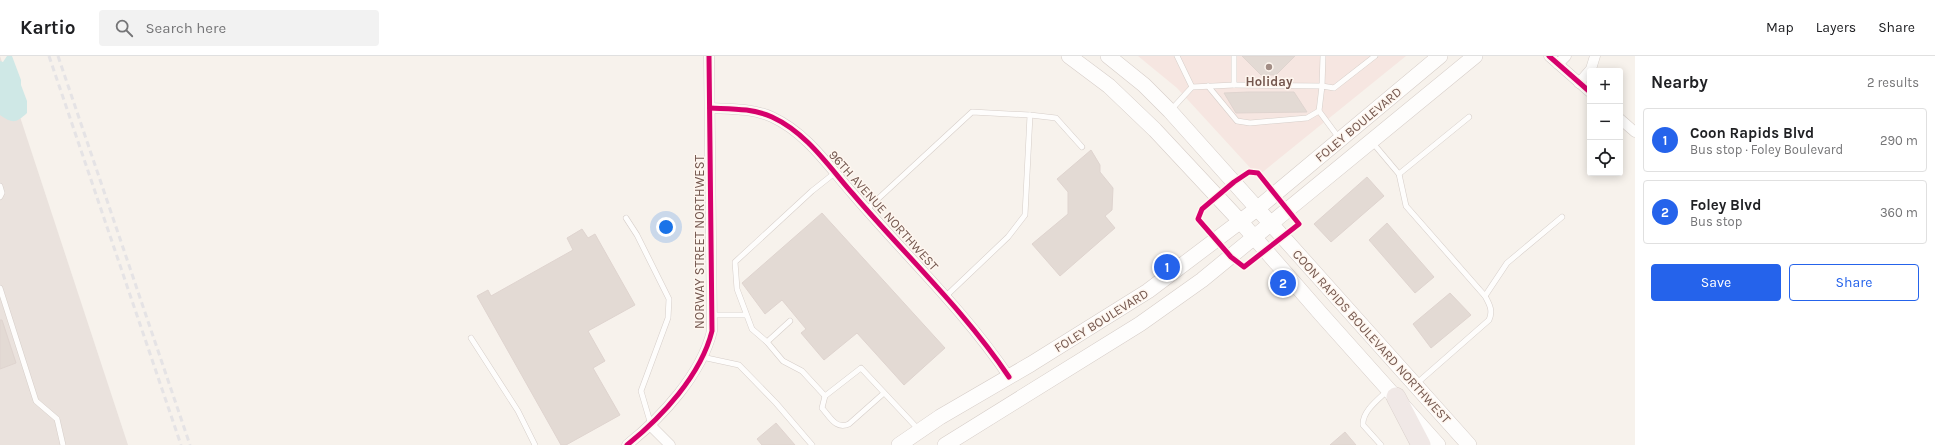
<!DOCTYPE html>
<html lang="en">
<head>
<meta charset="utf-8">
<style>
  body { margin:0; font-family:Karla,sans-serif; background:#f2f2f2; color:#202124 }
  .controls { position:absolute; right:12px; top:12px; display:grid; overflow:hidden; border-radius:4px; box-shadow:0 2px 10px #0003 }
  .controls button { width:36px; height:36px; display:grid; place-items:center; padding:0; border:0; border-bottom:1px solid #e0e0e0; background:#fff; color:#202124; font:20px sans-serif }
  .you { position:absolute; left:666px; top:171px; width:14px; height:14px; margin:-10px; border:3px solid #fff; border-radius:50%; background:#1a73e8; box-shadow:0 0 0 6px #1a73e833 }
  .badge { display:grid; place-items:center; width:26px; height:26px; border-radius:50%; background:#2563eb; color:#fff; font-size:13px; font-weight:700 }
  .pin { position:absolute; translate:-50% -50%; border:2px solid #fff; box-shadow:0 1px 4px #0006 }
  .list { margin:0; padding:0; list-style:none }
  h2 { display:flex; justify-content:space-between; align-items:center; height:52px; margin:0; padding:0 16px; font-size:17px }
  h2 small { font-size:13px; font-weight:400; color:#757577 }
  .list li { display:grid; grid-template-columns:26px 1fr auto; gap:12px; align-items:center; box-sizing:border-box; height:64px; margin:0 8px 8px; padding:0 8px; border:1px solid #e0e0e0; border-radius:4px }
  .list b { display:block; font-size:15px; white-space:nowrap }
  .list p { margin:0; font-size:13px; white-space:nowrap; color:#757577 }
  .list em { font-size:13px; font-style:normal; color:#757577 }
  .actions { display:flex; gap:8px; padding:12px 16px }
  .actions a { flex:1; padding:9px 0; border:1px solid #2563eb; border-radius:4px; text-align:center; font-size:14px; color:#2563eb }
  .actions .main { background:#2563eb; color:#fff }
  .icon { flex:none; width:22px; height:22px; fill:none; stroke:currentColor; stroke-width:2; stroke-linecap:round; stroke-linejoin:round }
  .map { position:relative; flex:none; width:1635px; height:389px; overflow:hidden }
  header { display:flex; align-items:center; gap:24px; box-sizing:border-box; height:56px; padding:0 20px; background:#fff; border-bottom:1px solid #e0e0e0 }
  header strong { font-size:19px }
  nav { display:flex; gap:22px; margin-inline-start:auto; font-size:14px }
  .search { width:280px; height:36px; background:#f2f2f2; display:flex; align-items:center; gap:10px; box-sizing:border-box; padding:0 14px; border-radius:4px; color:#757577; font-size:15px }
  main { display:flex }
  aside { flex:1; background:#fff }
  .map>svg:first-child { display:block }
  .commercial { fill:#f6e6e1 }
  .industrial { fill:#eae2dd }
  .water { fill:#cfe8e6 }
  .building { fill:#e3dad4; stroke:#dfd4cf }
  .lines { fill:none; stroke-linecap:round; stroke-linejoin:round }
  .lane-casing { stroke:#d6cec9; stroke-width:6 }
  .street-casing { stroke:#d6cec9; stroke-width:11 }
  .secondary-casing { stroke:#d6cdc8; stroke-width:16 }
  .highway-casing { stroke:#d8cfca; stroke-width:20 }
  .lane { stroke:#fefdfc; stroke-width:5 }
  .street { stroke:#fefdfc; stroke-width:10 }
  .secondary { stroke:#fefdfc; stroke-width:15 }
  .highway { stroke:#f0e8e6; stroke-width:19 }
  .rail { stroke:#e5e3e5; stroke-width:3; stroke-dasharray:6 4; stroke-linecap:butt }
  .cycleway-casing { stroke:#fef6ef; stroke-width:8 }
  .cycleway { stroke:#d6006c; stroke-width:5 }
  .poi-dot { fill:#a28d85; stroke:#fef6ef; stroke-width:1.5 }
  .labels { text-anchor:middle; stroke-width:3; stroke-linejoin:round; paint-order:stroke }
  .poi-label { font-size:13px; font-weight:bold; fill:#74574e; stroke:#fef6ef }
  .street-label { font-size:13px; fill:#74574e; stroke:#fef6ef }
</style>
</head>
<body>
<header>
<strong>Kartio</strong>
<div class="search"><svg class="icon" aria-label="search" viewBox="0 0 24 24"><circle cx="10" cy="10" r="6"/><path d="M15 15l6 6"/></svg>Search here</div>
<nav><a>Map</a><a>Layers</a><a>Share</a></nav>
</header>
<main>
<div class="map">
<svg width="1635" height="389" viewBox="0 0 1635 389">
  <rect width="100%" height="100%" fill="#f7f2ec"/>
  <!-- commercial -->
  <path class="commercial" d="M1138,0H1406L1259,119L1262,116H1254L1177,32Z"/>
  <!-- industrial -->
  <path class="industrial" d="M0,0L128,389H0Z"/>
  <!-- water -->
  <path class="water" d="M7,0H12L21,24V29L27,45V57C16,67 13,68 0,59V5L3,6Z"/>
  <!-- building -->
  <g class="building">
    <path d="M1242,0H1295L1276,19H1261Z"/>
    <path d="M1249,36H1294L1307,56L1236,57L1224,37Z"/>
    <path d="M1091,94L1100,109V116L1113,132L1112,154L1105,160L1115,172L1060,220L1032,188L1068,158V136L1057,123Z"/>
    <path d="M1367,121L1384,140L1331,186L1314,168Z"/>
    <path d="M822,157L945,292L904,329L857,277L824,304L801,277L806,273L782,244L765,258L742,227Z"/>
    <path d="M1387,167L1434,221L1415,237L1369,184Z"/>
    <path d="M582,173L588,182L595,178L635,249L588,275L605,305L593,312L620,359L566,389H561L477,240L488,234L491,240L573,194L567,182Z"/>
    <path d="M1450,237L1471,259L1431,292L1413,268Z"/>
    <path d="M0,264H2L16,307L0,313Z"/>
    <path d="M776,367L795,389H762L757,383Z"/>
    <path d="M1345,376L1356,389H1330Z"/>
  </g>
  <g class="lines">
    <!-- lane casing -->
    <g class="lane-casing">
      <g id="lane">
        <path d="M1177,0L1192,31"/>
        <path d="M1234,29L1322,30L1323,0"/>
        <path d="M1208,30L1237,65L1250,67L1307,62L1319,55"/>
        <path d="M1171,54L1192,31L1234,29V0"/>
        <path d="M1030,59L1056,62L1082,91"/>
        <path d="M1339,82L1319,55L1322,30L1334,32L1375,0"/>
        <path d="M1372,86L1399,118L1406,150L1485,240C1490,249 1493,255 1489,264L1416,328"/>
        <path d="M836,116L812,135L735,206L737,233L752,273L767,286L783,305L802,315L825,340L861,312L919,374"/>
        <path d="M1399,118L1469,61"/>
        <path d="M0,130L2,137L0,141"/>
        <path d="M867,153L972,56L1030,59L1025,159L1008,181L946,240"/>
        <path d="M626,162L637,179L669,243L668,262L641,335L651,369"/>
        <path d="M0,232L36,345L57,363L63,389"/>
        <path d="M1485,240L1507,207L1562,161"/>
        <path d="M712,259H746"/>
        <path d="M471,282L518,355L535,389"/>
        <path d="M767,286L790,265"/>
        <path d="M702,301L739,309L776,347L812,389"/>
        <path d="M825,340L822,352C830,361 836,374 849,368L884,337"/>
        <path d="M1381,389L1363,369C1362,355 1379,343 1388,334"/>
      </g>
    </g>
    <!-- street casing -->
    <g class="street-casing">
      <g id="street">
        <path d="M1549,0L1590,36"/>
        <path d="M1558,8L1566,0"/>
        <path d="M1579,27L1591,13L1595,0"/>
        <path d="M710,52C731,53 752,52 772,61C807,77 829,111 853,138C905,199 964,254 1009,321"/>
        <path d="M1620,63L1635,76"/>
        <path d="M651,370L670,389"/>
        <path d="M627,389C662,361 701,319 712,275L709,0"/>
      </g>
    </g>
    <!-- secondary casing -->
    <g class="secondary-casing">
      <g id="secondary">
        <path d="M1069,0L1109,30L1155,74L1240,165L1321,258L1438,389"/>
        <path d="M1108,0L1144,29L1170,55L1469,389"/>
        <path d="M899,389L940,361L1031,308L1148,235L1258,152L1440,0"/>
        <path d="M945,389L1140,268L1202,224L1475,0"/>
      </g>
    </g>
    <!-- highway casing -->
    <g class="highway-casing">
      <path id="highway" d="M1396,341L1421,389"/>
    </g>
    <!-- lane -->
    <use href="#lane" class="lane"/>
    <!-- street -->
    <use href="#street" class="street"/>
    <!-- secondary -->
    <use href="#secondary" class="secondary"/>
    <!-- highway -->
    <use href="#highway" class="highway"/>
    <!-- rail -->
    <g class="rail">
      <path d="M49,0L181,389"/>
      <path d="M58,0L190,389"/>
    </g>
    <!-- cycleway casing -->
    <g class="cycleway-casing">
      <g id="cycleway">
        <path d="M1549,0L1590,36"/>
        <path d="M710,52C731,53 752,52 772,61C807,77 829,111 853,138C905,199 964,254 1009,321"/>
        <path d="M1249,116L1258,117L1299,168L1244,211L1231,201L1198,163L1202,153L1234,126Z"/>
        <path d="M627,389C662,361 701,319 712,275L709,0"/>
      </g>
    </g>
    <!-- cycleway -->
    <use href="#cycleway" class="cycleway"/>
  </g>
  <!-- markers -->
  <circle class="poi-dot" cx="1269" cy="11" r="4"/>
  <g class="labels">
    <!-- poi labels -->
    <g class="poi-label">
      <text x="1269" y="30">Holiday</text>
    </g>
    <!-- street labels -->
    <g class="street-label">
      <text transform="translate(1358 68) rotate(-40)" y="5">FOLEY BOULEVARD</text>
      <text transform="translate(884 154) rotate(48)" y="5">96TH AVENUE NORTHWEST</text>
      <text transform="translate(699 186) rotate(-90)" y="5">NORWAY STREET NORTHWEST</text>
      <text transform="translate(1101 264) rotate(-32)" y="5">FOLEY BOULEVARD</text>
      <text transform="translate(1372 280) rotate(48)" y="5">COON RAPIDS BOULEVARD NORTHWEST</text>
    </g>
  </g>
</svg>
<div class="controls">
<button>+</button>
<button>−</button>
<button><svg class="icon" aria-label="locate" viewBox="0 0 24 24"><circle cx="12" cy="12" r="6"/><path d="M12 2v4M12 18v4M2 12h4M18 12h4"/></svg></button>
</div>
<div class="you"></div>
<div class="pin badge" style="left:1167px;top:211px">1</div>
<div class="pin badge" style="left:1283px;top:227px">2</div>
</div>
<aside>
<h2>Nearby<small>2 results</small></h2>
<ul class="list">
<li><span class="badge">1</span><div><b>Coon Rapids Blvd</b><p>Bus stop · Foley Boulevard</p></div><em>290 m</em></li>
<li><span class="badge">2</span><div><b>Foley Blvd</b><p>Bus stop</p></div><em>360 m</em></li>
</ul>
<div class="actions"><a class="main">Save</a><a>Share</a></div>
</aside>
</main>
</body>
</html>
